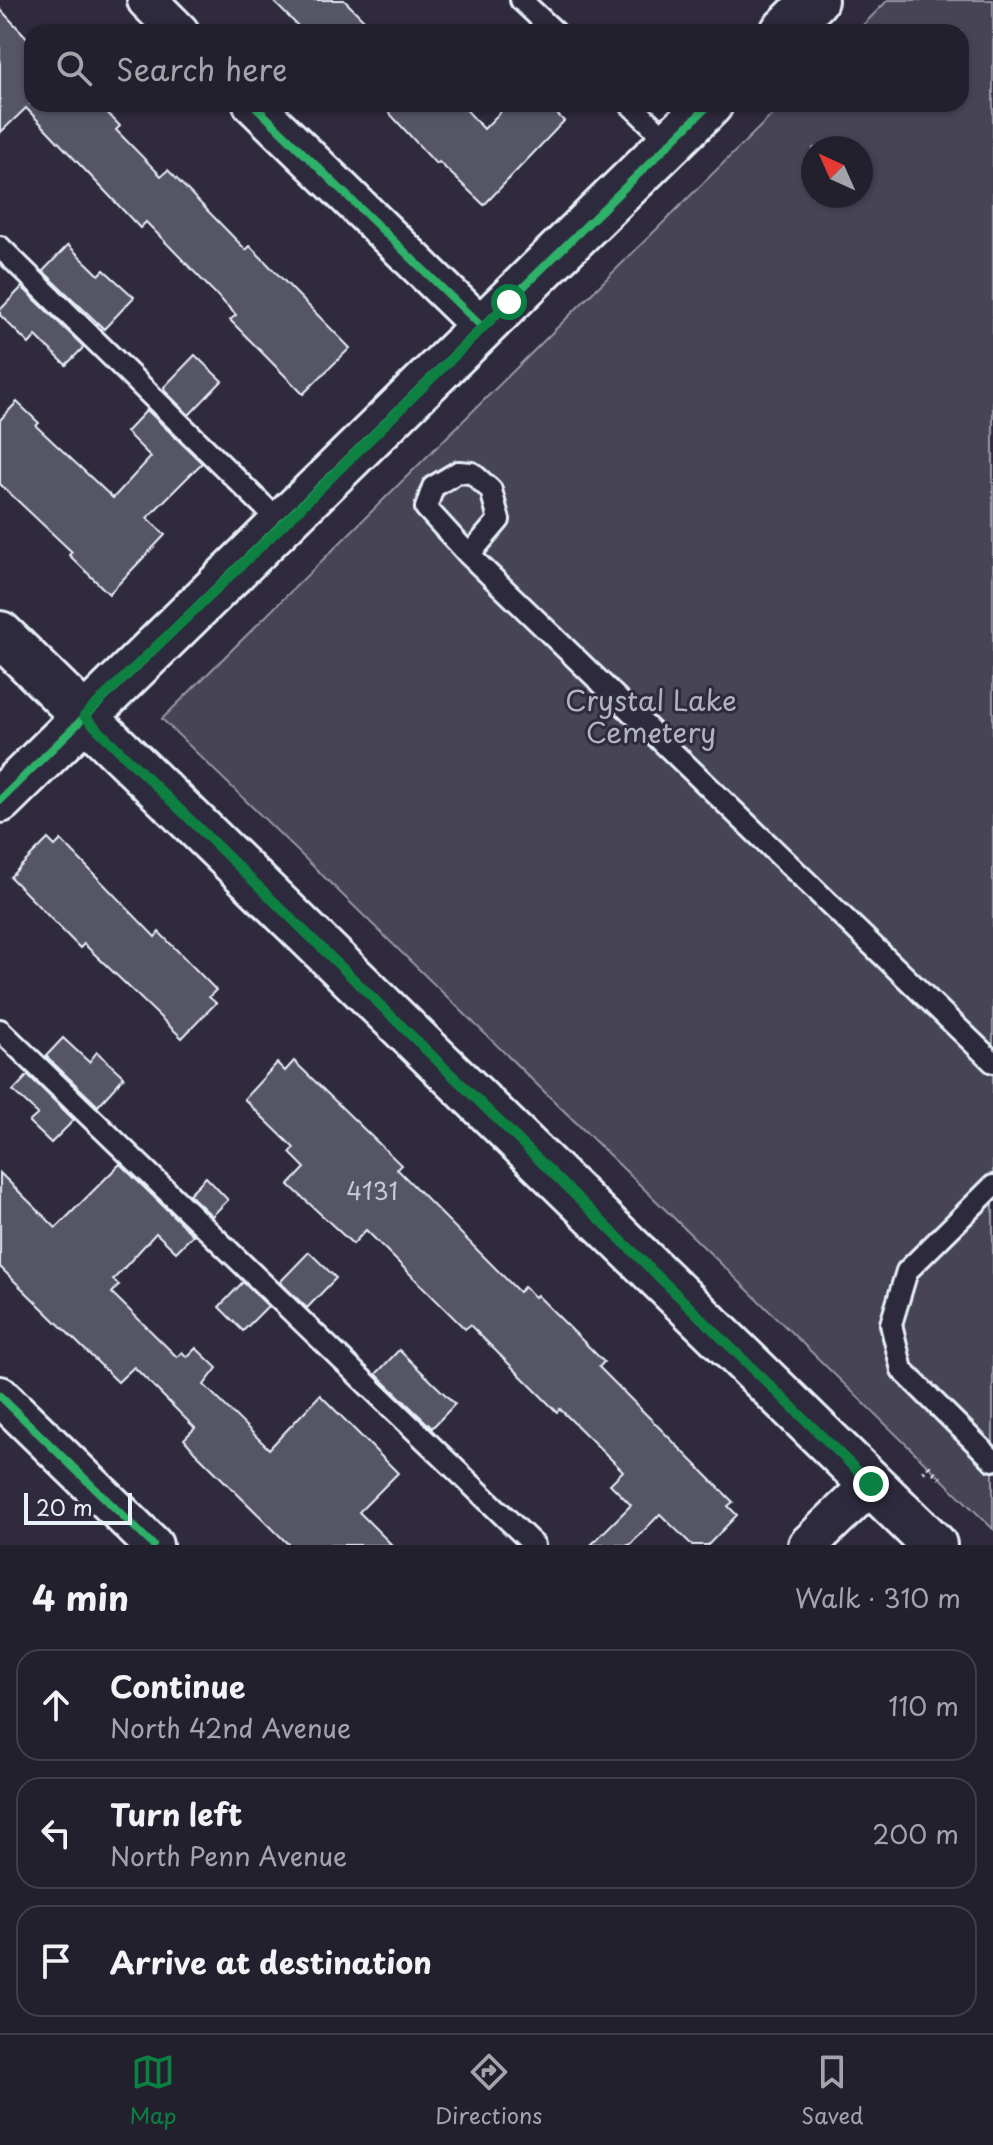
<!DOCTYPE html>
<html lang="en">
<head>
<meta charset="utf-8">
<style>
  body { margin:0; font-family:"Playpen Sans",sans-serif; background:#2f2d3a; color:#f1f3f6 }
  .compass { position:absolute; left:801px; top:136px; width:72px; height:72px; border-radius:50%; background:#23202e; box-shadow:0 2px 6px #0004; rotate:315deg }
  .scale { position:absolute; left:24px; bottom:20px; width:108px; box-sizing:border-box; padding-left:8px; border:4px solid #e8f1f8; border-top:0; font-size:22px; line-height:28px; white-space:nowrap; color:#e8f1f8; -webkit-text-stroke:6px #2f2a3d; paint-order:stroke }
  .stop { position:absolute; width:24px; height:24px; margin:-18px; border:6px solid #0b8043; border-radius:50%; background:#fff }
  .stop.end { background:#0b8043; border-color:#fff; box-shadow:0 2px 8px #0008 }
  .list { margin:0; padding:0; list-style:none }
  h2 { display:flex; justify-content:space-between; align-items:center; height:104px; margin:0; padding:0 32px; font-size:34px }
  h2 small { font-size:26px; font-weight:400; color:#a3a3aa }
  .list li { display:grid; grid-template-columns:52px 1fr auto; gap:24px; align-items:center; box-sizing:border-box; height:112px; margin:0 16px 16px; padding:0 16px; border:2px solid #403e4a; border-radius:24px }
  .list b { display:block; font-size:30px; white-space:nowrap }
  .list p { margin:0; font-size:26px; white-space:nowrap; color:#a3a3aa }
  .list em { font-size:26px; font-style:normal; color:#a3a3aa }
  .icon { flex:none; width:44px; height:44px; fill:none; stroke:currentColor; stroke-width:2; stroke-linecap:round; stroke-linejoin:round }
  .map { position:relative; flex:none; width:993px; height:1545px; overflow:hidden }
  .search { position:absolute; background:#23202e; box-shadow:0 2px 6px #0004; left:24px; right:24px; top:24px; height:88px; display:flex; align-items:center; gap:20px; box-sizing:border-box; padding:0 28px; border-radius:24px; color:#a3a3aa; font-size:30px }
  .sheet { height:488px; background:#23202e }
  nav { display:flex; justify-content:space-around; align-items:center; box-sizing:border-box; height:112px; border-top:2px solid #403e4a; background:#23202e; font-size:22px; color:#a3a3aa }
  nav a { display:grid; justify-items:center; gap:4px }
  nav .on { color:#0b8043 }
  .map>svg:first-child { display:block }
  .green { fill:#464455; stroke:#979aa6; stroke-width:2; fill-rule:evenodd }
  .building { fill:#575565; stroke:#e8f1f8; stroke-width:2 }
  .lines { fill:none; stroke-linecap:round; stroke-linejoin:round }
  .service-casing { stroke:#e8f1f8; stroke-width:26 }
  .minor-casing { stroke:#e8f1f8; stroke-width:44 }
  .tertiary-casing { stroke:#e8f1f8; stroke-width:50 }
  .secondary-casing { stroke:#e8f1f8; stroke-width:50 }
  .path { stroke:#e8f1f8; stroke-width:5; stroke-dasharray:2 6; stroke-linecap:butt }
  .service { stroke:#2f2a3d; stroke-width:20 }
  .minor { stroke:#2f2a3d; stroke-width:38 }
  .tertiary { stroke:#2f2a3d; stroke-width:44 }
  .secondary { stroke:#2f2a3d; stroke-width:44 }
  .cycleway-casing { stroke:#2f2a3d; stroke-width:13 }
  .cycleway { stroke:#2db169; stroke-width:8 }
  .route { stroke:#0b8043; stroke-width:10 }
  .labels { text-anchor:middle; stroke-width:6; stroke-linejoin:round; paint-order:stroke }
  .number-label { font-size:24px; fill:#c4cad3 }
  .park-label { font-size:28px; fill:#afb4bf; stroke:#2f2a3d }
</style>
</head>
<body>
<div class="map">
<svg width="993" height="1545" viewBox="0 0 993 1545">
  <rect width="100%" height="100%" fill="#2f2a3d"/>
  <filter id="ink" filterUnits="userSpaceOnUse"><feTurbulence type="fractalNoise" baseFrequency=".0125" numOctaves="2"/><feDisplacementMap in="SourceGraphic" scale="16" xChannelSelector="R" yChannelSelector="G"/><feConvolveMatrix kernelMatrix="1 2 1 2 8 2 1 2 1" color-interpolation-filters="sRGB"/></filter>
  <g filter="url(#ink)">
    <!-- green -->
    <path class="green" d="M888,0H993V1529L162,719L783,104H961V32H856ZM813,148H861V196H813Z"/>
    <!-- building -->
    <g class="building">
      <path d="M272,0H344L376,32H304Z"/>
      <path d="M0,9L32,43L30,104H99L120,126L116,130L161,176L168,170L246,250L250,246L350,348L303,394L230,320L236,315L146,222L140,228L26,108L0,133Z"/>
      <path d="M381,104H461L484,129L508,104H547L564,121L484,205L439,162L436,164Z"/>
      <path d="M68,245L99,275L104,270L134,297L104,329L43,271Z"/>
      <path d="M22,287L84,347L66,365L36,336L29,344L0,315V310Z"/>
      <path d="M195,355L222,381L189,415L165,391L164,387Z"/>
      <path d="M17,402L39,423L36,426L113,498L151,457L126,432L147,410L202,463L147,518L165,535L109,594L69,555L72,552L0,484V420Z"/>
      <path d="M48,839L55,846L61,840L155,937L159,932L216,990L209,997L216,1003L182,1038L84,944L80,948L10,877Z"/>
      <path d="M63,1038L89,1062L97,1052L124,1077L98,1106L46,1056Z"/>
      <path d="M294,1061L401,1165L397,1169L519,1292L524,1287L535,1297L537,1295L604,1362L599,1367L733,1502L728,1506L737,1515L708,1545H692L660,1514L630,1545H591L631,1505L610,1484L623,1471L560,1409L557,1412L470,1325L465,1329L366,1230L353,1244L289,1185L305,1168L290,1153L294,1148L244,1099L277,1063L285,1071Z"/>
      <path d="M28,1075L74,1120L51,1143L29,1122L38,1114L13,1091Z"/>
      <path d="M120,1164L193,1235L176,1252L156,1233L113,1280L119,1285L112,1293L177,1357L182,1352L187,1357L196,1348L217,1368L204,1385L269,1449L320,1395L398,1473L359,1512L392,1545H289L194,1451L184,1439L195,1428L134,1367L118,1382L0,1267V1173L56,1228Z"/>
      <path d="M206,1177L228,1200L212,1216L189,1194Z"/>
      <path d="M309,1252L336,1278L307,1308L280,1282Z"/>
      <path d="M243,1282L268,1306L243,1331L219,1307Z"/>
      <path d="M399,1350L455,1404L432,1428L376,1374Z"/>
    </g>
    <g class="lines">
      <!-- service casing -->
      <g class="service-casing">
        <g id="service">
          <path d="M521,0L555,32"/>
          <path d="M630,104L670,143"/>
          <path d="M0,247L283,525"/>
          <path d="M469,555L499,520L491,490L472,473L458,472L433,487L426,508L469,555L993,1062"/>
          <path d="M0,1030L534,1545"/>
          <path d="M993,1186L907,1271L891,1324L902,1370L993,1460"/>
        </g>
      </g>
      <!-- minor casing -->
      <g class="minor-casing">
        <g id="minor">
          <path d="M147,0L179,32"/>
          <path d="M253,104L482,327"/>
          <path d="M0,1396L153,1545"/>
          <path d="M808,1545L871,1484"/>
        </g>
      </g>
      <!-- tertiary casing -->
      <g class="tertiary-casing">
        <g id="tertiary">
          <path d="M783,32L815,0"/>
          <path d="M0,800L710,104"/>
        </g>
      </g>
      <!-- secondary casing -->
      <g class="secondary-casing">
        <path id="secondary" d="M0,634L934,1545"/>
      </g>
      <!-- path -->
      <path class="path" d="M923,1472L928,1466L940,1478"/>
      <!-- service -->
      <use href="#service" class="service"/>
      <!-- minor -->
      <use href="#minor" class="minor"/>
      <!-- tertiary -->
      <use href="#tertiary" class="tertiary"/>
      <!-- secondary -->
      <use href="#secondary" class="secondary"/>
      <!-- cycleway casing -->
      <g class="cycleway-casing">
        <g id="cycleway">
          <path d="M253,104L482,327"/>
          <path d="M0,800L710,104"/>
          <path d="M0,1396L153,1545"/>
        </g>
      </g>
      <!-- cycleway -->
      <use href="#cycleway" class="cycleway"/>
    </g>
  </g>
  <g class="lines" filter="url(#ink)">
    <!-- route -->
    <path class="route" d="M509,302L283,525L84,716L871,1484"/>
  </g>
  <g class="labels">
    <!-- number labels -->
    <g class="number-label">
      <text x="372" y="1200">4131</text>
    </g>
    <!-- park labels -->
    <g class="park-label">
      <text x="651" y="711">Crystal Lake<tspan x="651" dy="32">Cemetery</tspan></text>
    </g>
  </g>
</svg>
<svg class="compass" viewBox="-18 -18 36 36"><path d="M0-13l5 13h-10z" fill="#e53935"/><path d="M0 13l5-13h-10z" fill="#a3a3aa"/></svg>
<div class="scale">20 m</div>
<div class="stop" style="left:509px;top:302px"></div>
<div class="stop end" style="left:871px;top:1484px"></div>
<div class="search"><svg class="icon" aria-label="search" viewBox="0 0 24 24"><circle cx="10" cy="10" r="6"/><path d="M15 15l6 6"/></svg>Search here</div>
</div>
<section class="sheet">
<h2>4 min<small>Walk · 310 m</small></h2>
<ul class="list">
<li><svg class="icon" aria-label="ahead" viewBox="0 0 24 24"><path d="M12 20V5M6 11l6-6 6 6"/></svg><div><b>Continue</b><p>North 42nd Avenue</p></div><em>110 m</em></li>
<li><svg class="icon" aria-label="left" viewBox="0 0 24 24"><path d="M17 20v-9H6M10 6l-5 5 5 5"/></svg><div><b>Turn left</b><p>North Penn Avenue</p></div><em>200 m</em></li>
<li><svg class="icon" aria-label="arrive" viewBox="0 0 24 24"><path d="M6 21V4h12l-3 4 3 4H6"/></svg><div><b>Arrive at destination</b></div></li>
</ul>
</section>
<nav>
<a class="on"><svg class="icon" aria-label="map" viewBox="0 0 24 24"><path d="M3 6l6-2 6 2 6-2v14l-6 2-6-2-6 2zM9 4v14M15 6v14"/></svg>Map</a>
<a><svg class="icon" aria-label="directions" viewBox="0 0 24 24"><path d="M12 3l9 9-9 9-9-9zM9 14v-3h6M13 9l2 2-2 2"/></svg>Directions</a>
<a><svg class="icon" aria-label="saved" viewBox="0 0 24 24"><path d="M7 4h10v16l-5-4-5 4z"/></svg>Saved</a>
</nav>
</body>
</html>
